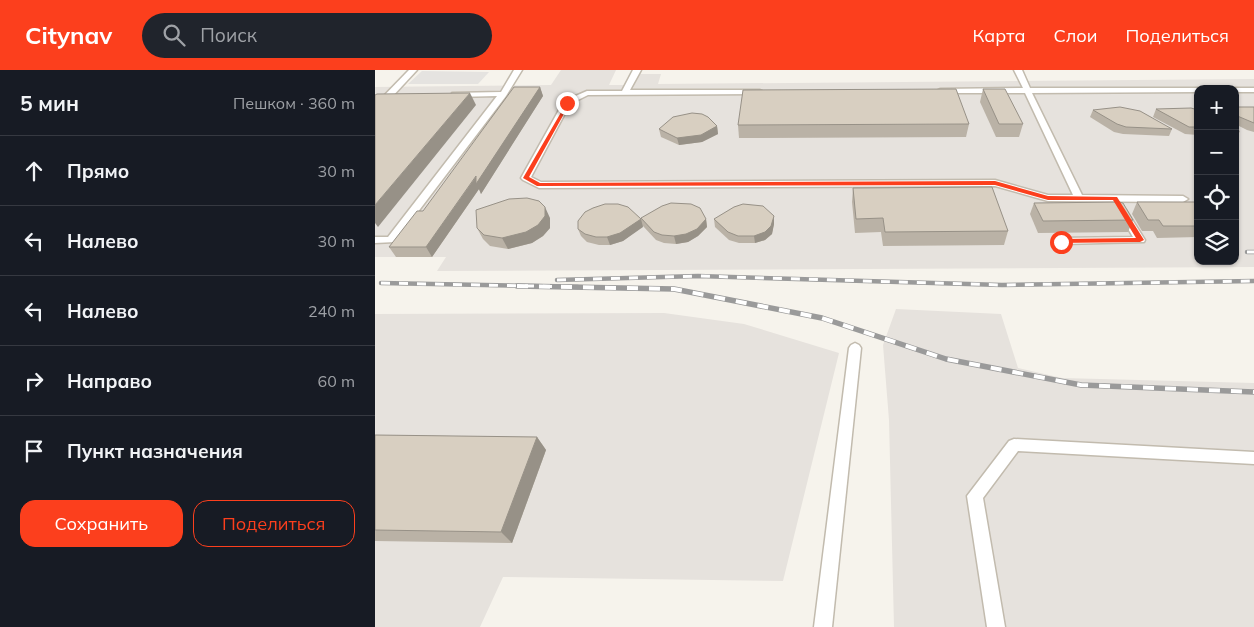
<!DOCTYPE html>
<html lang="ru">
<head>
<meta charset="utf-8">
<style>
  body { margin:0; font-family:Mulish,sans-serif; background:#20242c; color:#f1f3f6 }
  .controls { position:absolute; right:15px; top:15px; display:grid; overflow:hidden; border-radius:10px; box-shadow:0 1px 4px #0004 }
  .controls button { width:45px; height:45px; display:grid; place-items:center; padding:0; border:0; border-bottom:1px solid #363941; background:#171b24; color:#f1f3f6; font:25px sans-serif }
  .stop { position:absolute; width:15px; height:15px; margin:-11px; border:4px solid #fc3f1d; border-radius:50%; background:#fff }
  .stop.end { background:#fc3f1d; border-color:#fff; box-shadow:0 1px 5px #0008 }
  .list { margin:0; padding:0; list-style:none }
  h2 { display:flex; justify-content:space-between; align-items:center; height:65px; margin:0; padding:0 20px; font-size:21px }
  h2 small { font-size:16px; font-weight:400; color:#9ea1a6 }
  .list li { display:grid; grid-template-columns:32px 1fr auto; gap:15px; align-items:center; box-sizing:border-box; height:70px; padding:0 20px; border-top:1px solid #363941 }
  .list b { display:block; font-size:19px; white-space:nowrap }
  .list em { font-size:16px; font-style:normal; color:#9ea1a6 }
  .actions { display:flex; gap:10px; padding:15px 20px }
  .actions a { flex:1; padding:11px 0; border:1px solid #fc3f1d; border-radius:15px; text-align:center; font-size:18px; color:#fc3f1d }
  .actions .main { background:#fc3f1d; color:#fff }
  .icon { flex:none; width:28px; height:28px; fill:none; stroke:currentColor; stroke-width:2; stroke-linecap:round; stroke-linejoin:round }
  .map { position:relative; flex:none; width:879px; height:557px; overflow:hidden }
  header { display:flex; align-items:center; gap:30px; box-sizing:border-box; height:70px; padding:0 25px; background:#fc3f1d; color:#fff }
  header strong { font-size:24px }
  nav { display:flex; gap:28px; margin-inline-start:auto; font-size:18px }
  .search { width:350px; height:45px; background:#20242c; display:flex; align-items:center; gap:12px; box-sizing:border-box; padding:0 18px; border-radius:28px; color:#9ea1a6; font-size:19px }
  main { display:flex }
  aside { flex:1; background:#171b24 }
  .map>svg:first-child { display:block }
  .industrial { fill:#e6e2dd; fill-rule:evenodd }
  .parking { fill:#e5e3e0 }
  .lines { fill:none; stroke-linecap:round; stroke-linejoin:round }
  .lane-casing { stroke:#c2bbae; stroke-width:3 }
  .lane { fill:#fff; fill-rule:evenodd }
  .rail-far1-casing { stroke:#9a9a9a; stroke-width:4.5 }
  .rail-casing { stroke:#9a9a9a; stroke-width:5.5 }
  .rail-far1 { stroke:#fff; stroke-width:3; stroke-dasharray:9; stroke-linecap:butt }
  .rail { stroke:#fff; stroke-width:4; stroke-dasharray:11; stroke-linecap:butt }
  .wall { fill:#bab2a6 }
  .shaded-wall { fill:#979187 }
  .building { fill:#d8cfc1; stroke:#979187 }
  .route { fill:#fc3f1d }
</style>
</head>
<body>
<header>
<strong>Citynav</strong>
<div class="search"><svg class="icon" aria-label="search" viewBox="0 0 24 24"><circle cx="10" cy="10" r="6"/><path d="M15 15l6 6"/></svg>Поиск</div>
<nav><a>Карта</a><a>Слои</a><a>Поделиться</a></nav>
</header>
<main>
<aside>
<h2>5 мин<small>Пешком · 360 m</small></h2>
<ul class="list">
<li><svg class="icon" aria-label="ahead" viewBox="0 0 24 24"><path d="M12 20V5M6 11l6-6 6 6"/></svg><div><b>Прямо</b></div><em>30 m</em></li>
<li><svg class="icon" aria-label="left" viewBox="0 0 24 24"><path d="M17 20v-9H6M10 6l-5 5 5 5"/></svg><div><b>Налево</b></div><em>30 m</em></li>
<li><svg class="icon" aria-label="left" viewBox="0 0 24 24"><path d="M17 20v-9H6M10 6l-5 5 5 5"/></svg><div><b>Налево</b></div><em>240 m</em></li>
<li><svg class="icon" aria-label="right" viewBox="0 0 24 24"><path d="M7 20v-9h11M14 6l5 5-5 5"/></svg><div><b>Направо</b></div><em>60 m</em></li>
<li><svg class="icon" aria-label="arrive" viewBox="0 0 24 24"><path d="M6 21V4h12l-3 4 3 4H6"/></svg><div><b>Пункт назначения</b></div></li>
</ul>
<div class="actions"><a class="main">Сохранить</a><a>Поделиться</a></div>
</aside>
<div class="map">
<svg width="879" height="557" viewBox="0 0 879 557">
  <rect width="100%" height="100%" fill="#f6f3ec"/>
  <!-- industrial -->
  <g class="industrial">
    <path d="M186,0H241L234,15H258L263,4H286L283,14L879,9V197L62,201L71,187H0V17L176,15ZM823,19H860V191H823Z"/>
    <path d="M521,239L626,244L643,298L687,308L879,313V557H519L514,350L508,275Z"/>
    <path d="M289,243L369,254L464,283L408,511L128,507L105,557H0V244Z"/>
  </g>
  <!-- parking -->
  <path class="parking" d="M47,1L114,2L103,14H33Z"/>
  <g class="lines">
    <!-- lane casing -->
    <g class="lane-casing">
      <g id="lane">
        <path d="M34,0H42L3,42H0V35Z"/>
        <path d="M139,0H147L131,26L20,172L0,173V167H13L122,26L80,27H77V23L126,22Z"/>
        <path d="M258,0H266L255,20H385L389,22L385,24L213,25L195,34L156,107L166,112L620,110L673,125H698L650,23H565L561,21L565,19L648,18L639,0H647L655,18H826L823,19V22L657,23L707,125L808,126L813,129L808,132L673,131L620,116L164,118L148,110L146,108L189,31L212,21H247Z"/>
        <path d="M860,18H879V22H860V19H857Z"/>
        <path d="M748,139L751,140L770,170L769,172L686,174L681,171L686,168L758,167L743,142Z"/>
        <path d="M480,273L484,275L486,278L457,557H439L474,278L476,275Z"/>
        <path d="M639,369L879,382V394L643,381L608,428L630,557H612L592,426L634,371Z"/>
      </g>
    </g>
    <!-- lane -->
    <use href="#lane" class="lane"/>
    <!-- rail-far1 casing -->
    <g class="rail-far1-casing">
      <g id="rail-far1">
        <path d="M872,182H879"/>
        <path d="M182,210L323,206L627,215L879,211"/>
        <path d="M6,213L203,217"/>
      </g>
    </g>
    <!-- rail casing -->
    <g class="rail-casing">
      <path id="rail" d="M142,216L299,219L447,248L571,289L706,315L879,322"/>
    </g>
    <!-- rail-far1 -->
    <use href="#rail-far1" class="rail-far1"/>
    <!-- rail -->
    <use href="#rail" class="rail"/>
  </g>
  <!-- wall -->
  <g class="wall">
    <path d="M165,17L168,26L106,124L104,119L57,187H21L14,177Z"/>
    <path d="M608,19L648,54L644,67H621L605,32Z"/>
    <path d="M860,37H879V62L872,60L860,54Z"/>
    <path d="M781,39L823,40V65L810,64L778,47Z"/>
    <path d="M718,40L797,59L794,66L748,64L739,62L715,47Z"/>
    <path d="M594,54L591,67L364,68L363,55Z"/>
    <path d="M342,56L343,64L327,72L304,75L286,67L284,59Z"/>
    <path d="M860,58L865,61L861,69H860Z"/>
    <path d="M478,118L633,161L629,175L508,176L506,162L480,163L477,132Z"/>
    <path d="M762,132H823V167L782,168L778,161H767L757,144Z"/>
    <path d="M659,133L758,150L753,162L663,163L655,144Z"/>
    <path d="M399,146V154L397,164L390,170L380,173H364L354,170L340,157L339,149Z"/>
    <path d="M175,148V158L168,166L157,173L133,179L115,176L108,169L102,158Z"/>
    <path d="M266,149H331L332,157L323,166L313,172L301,174L289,173L281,170L268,156L248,171L235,175H224L212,172L206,166L203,159Z"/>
    <path d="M0,365L162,367L171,380L137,473L0,471Z"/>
  </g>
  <!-- shaded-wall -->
  <g class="shaded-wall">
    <path d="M165,17L168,26L106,124L104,119L57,187L51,177Z"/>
    <path d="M95,23L101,35L3,157L0,153V135Z"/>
    <path d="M342,56L343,64L327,72L304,75L302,68Z"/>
    <path d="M170,137L175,148V158L168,166L157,173L133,179L127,168Z"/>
    <path d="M399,146V154L397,164L390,170L380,173L379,166Z"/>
    <path d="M266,149L268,157L248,171L235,175L232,167Z"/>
    <path d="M331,149L332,157L323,166L313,172L301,174L299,166Z"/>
    <path d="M162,367L171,380L137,473L126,462Z"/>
  </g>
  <!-- building -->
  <g class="building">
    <path d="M139,17H165L101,114V106L51,177H14L42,141H48Z"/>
    <path d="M581,19L594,54L363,55L368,20Z"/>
    <path d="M608,19H630L648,54H624Z"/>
    <path d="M95,23L0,135V25L2,24Z"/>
    <path d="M745,37L765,41L797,59L751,57L742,54L718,40Z"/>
    <path d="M860,37H879V53L860,45Z"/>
    <path d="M816,38L823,40V57H814L781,39Z"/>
    <path d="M317,43L327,44L333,47L342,56L326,65L302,68L284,59L298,47Z"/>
    <path d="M617,117L633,161L510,162L508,148L481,149L478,118Z"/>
    <path d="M152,128L164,131L170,137V146L163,155L151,162L127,168L109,165L102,158L101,140L134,129Z"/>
    <path d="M744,132L748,133L758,150L668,151L659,133Z"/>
    <path d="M762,132H823V156H788L784,150H773Z"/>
    <path d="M296,133L316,134L325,138L331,149L322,159L311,164L299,166L287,165L279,162L266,148L287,136Z"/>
    <path d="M230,134H243L253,137L266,149L245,163L232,167H221L210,164L203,159V151L210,142L218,138Z"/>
    <path d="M368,134L388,136L399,146L396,156L390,162L379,166H363L353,162L339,149L359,137Z"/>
    <path d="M0,365L162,367L126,462L0,460Z"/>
  </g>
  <!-- route -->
  <path class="route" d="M192,32L195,33L154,107L165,113L620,111L673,126L742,127L769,170L765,172L683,173V170L686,169L761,168L738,130H673L620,115L162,116L148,108Z"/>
</svg>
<div class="controls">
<button>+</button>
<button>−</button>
<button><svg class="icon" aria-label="locate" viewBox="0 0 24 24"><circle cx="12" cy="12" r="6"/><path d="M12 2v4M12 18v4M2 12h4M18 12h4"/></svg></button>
<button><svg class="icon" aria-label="layers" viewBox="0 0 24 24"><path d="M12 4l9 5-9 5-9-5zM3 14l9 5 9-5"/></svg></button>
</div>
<div class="stop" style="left:686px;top:172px"></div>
<div class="stop end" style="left:192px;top:33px"></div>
</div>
</main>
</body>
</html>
